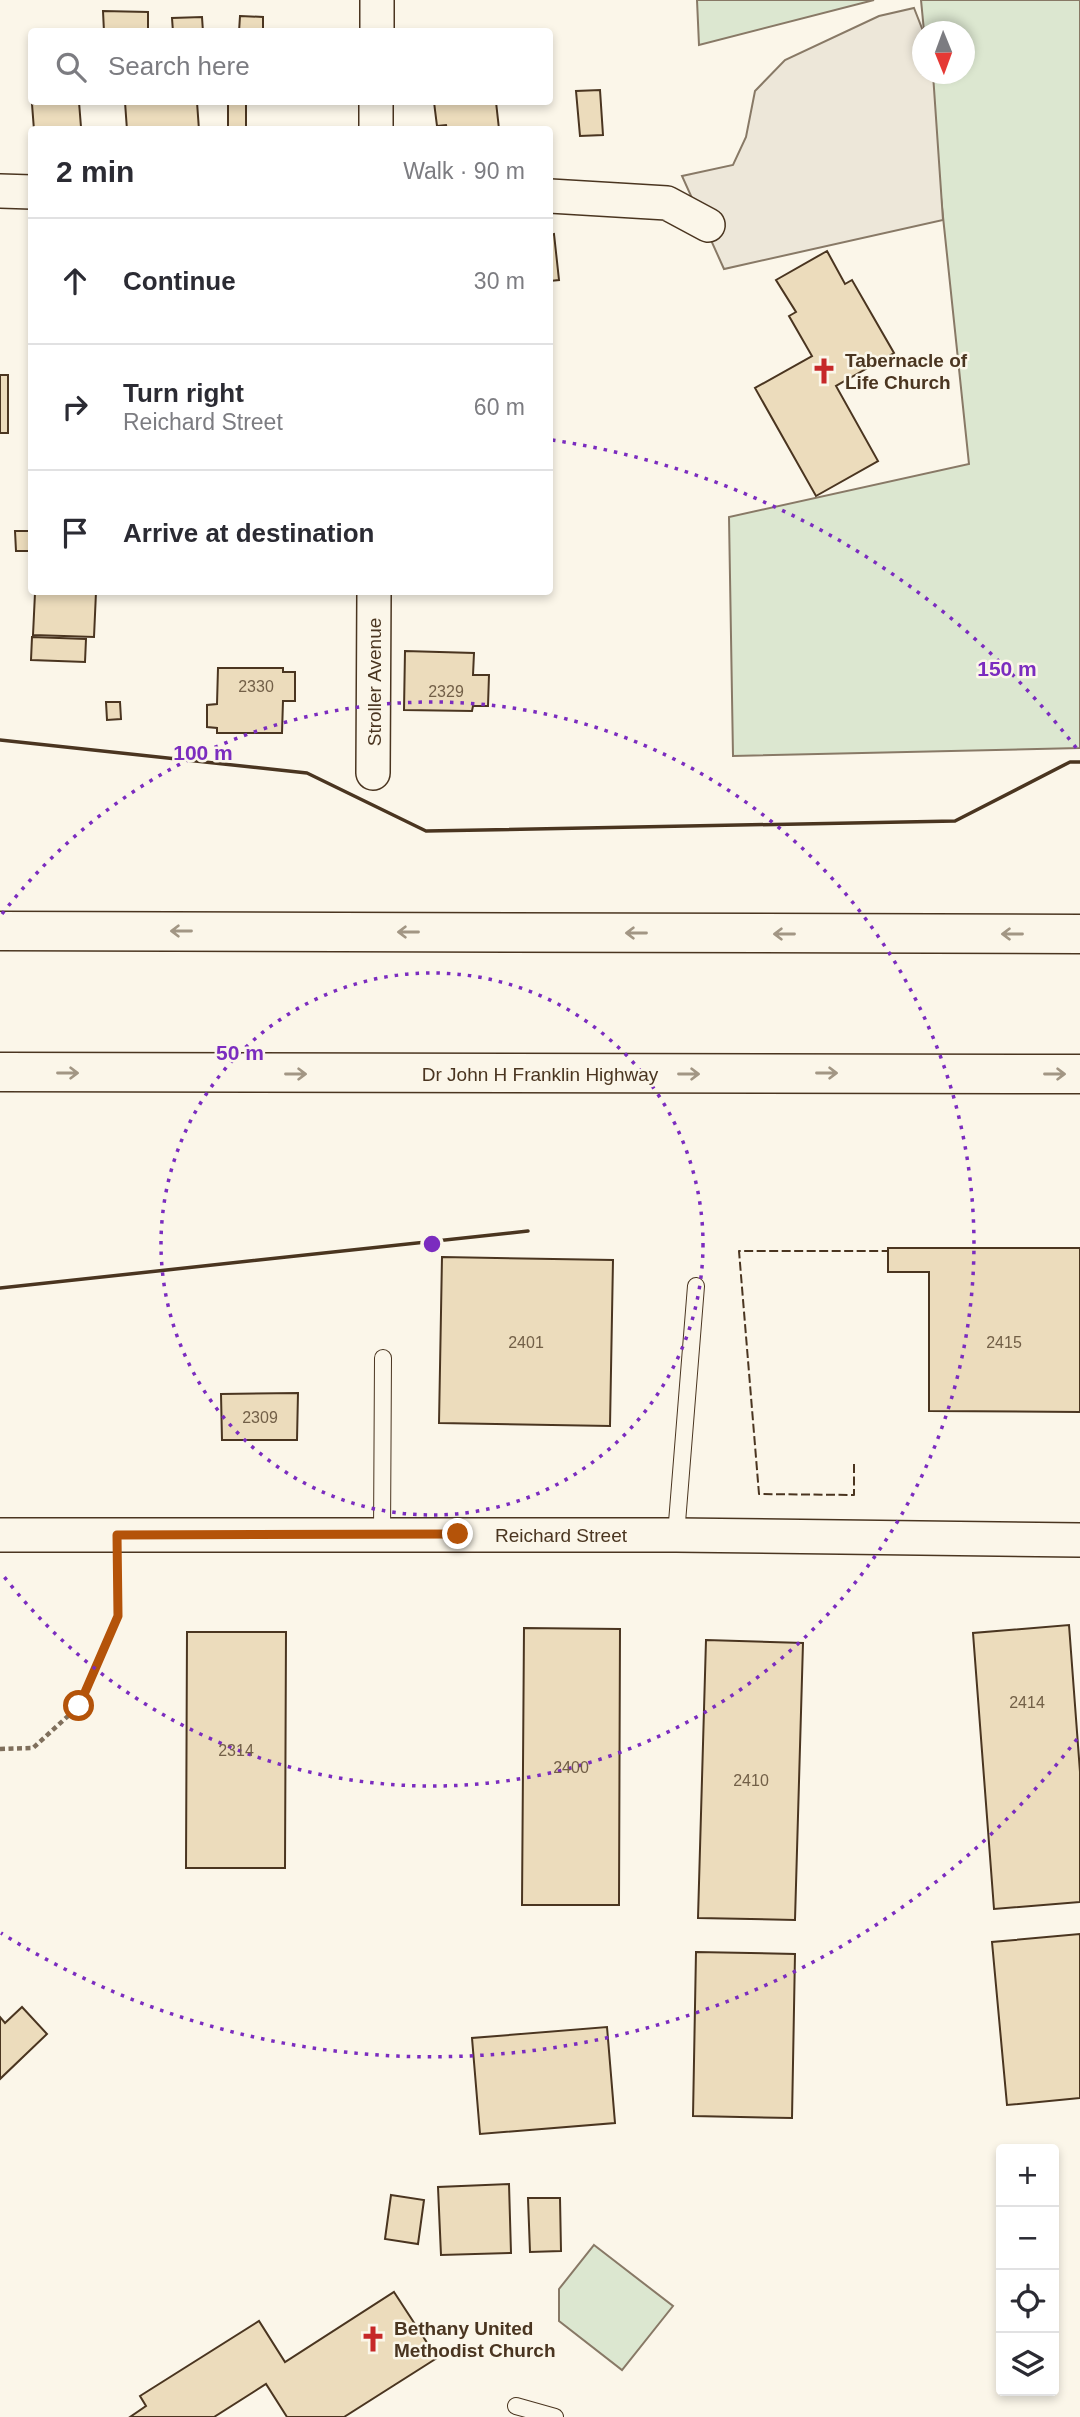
<!DOCTYPE html>
<html lang="en">
<head>
<meta charset="utf-8">
<style>
  body { margin:0; font-family:Helvetica,sans-serif; background:#f7f7f7; color:#2b2b33 }
  .controls { position:absolute; right:21px; bottom:21px; display:grid; overflow:hidden; border-radius:7px; box-shadow:0 4px 10px #0003 }
  .controls button { width:63px; height:63px; display:grid; place-items:center; padding:0; border:0; border-bottom:2px solid #e1e1e2; background:#fff; color:#2b2b33; font:35px sans-serif }
  .compass { position:absolute; left:912px; top:21px; width:63px; height:63px; border-radius:50%; background:#fff; box-shadow:0 4px 10px #0003; rotate:179deg }
  .stop { position:absolute; width:21px; height:21px; margin:-16px; border:5px solid #b45309; border-radius:50%; background:#fff }
  .stop.end { background:#b45309; border-color:#fff; box-shadow:0 2px 7px #0008 }
  .list { margin:0; padding:0; list-style:none }
  h2 { display:flex; justify-content:space-between; align-items:center; height:91px; margin:0; padding:0 28px; font-size:30px }
  h2 small { font-size:23px; font-weight:400; color:#7c7c81 }
  .list li { display:grid; grid-template-columns:46px 1fr auto; gap:21px; align-items:center; box-sizing:border-box; height:126px; padding:0 28px; border-top:2px solid #e1e1e2 }
  .list b { display:block; font-size:26px; white-space:nowrap }
  .list p { margin:0; font-size:23px; white-space:nowrap; color:#7c7c81 }
  .list em { font-size:23px; font-style:normal; color:#7c7c81 }
  .icon { flex:none; width:38px; height:38px; fill:none; stroke:currentColor; stroke-width:2; stroke-linecap:round; stroke-linejoin:round }
  .map { position:relative; flex:none; width:1080px; height:2417px; overflow:hidden }
  .search { position:absolute; background:#fff; box-shadow:0 4px 10px #0003; left:28px; top:28px; width:525px; height:77px; display:flex; align-items:center; gap:18px; box-sizing:border-box; padding:0 24px; border-radius:7px; color:#7c7c81; font-size:26px }
  .panel { position:absolute; background:#fff; box-shadow:0 4px 10px #0003; left:28px; top:126px; width:525px; height:469px; border-radius:7px }
  .map>svg:first-child { display:block }
  .green { fill:#dce7d0; stroke:#887966; stroke-width:2 }
  .parking { fill:#ede7d9; stroke:#887966; stroke-width:2 }
  .building { fill:#ecdcbc; stroke:#4a3520; stroke-width:2 }
  .lines { fill:none; stroke-linecap:round; stroke-linejoin:round }
  .service-casing { stroke:#4a3520; stroke-width:18 }
  .minor-casing { stroke:#4a3520; stroke-width:36 }
  .motorway-casing { stroke:#4a3520; stroke-width:41 }
  .path { stroke:#7f6f5c; stroke-width:4.5; stroke-dasharray:5 3.5; stroke-linecap:butt }
  .service { stroke:#fbf6e9; stroke-width:16 }
  .minor { stroke:#fbf6e9; stroke-width:33 }
  .motorway { stroke:#fbf6e9; stroke-width:38 }
  .fence { stroke:#4a3520; stroke-width:2; stroke-dasharray:9 3.5; stroke-linecap:butt }
  .wall { stroke:#4a3520; stroke-width:3.5 }
  .oneway { stroke:#a29684 }
  .route { stroke:#b45309; stroke-width:9 }
  .ring { fill:none; stroke:#7b2cbf; stroke-width:3.5; stroke-dasharray:3.5 7 }
  .labels { text-anchor:middle; stroke-width:5; stroke-linejoin:round; paint-order:stroke }
  .number-label { font-size:16px; fill:#725f47 }
  .poi-label { font-size:19px; font-weight:bold; fill:#4a3520; stroke:#fbf6e9; text-anchor:start }
  .street-label { font-size:19px; fill:#4a3520; stroke:#fbf6e9 }
  .centre { fill:#7b2cbf; stroke:#fbf6e9; stroke-width:3.5 }
  .ring-label { font-size:21px; text-anchor:middle; font-weight:bold; fill:#7b2cbf; stroke:#fbf6e9; stroke-width:5; stroke-linejoin:round; paint-order:stroke }
</style>
</head>
<body>
<div class="map">
<svg width="1080" height="2417" viewBox="0 0 1080 2417">
  <rect width="100%" height="100%" fill="#fbf6e9"/>
  <!-- green -->
  <g class="green">
    <path d="M697,0H874L699,45Z"/>
    <path d="M921,0H1080V748L733,756L729,517L969,464L928,74H964V32L924,31Z"/>
    <path d="M594,2245L673,2306L622,2370L559,2321V2289Z"/>
  </g>
  <!-- parking -->
  <path class="parking" d="M914,8L923,31L922,74H933L943,220L724,269L682,176L733,165L746,137L755,91L785,60L879,16Z"/>
  <!-- building -->
  <g class="building">
    <path d="M103,11L148,12V32H104Z"/>
    <path d="M240,16L263,17V32H239Z"/>
    <path d="M202,17L203,32H173L172,18Z"/>
    <path d="M600,90L603,135L580,136L576,91Z"/>
    <path d="M40,102H79L81,127L34,130L32,104Z"/>
    <path d="M125,102H197L199,130H127Z"/>
    <rect x="228" y="102" width="18" height="28"/>
    <path d="M434,102H496L499,129L447,130L446,125L437,126Z"/>
    <path d="M554,234L559,280L550,281V235Z"/>
    <path d="M827,251L845,284L852,280L894,353L836,386L878,461L816,496L755,388L812,356L789,316L796,312L776,280Z"/>
    <rect x="0" y="375" width="8" height="58"/>
    <path d="M15,531H32V551H16Z"/>
    <path d="M71,592H96L94,637L33,635L35,593Z"/>
    <path d="M32,637L86,639L85,662L31,660Z"/>
    <path d="M405,651L474,653L473,675H489L488,706H473L472,711L404,710Z"/>
    <path d="M218,668H283V672H295V701H283L282,733H217V728L207,727V705L217,704Z"/>
    <path d="M106,702H120L121,719L107,720Z"/>
    <path d="M888,1248H1080V1412L929,1411V1272H888Z"/>
    <path d="M442,1257L613,1260L610,1426L439,1423Z"/>
    <path d="M298,1393L297,1440H222L221,1394Z"/>
    <path d="M1069,1625L1080,1772V1902L994,1909L973,1633Z"/>
    <path d="M524,1628L620,1629L619,1905H522Z"/>
    <path d="M187,1632H286L285,1868H186Z"/>
    <path d="M706,1640L803,1643L795,1920L698,1918Z"/>
    <path d="M1080,1934V2098L1007,2105L992,1942Z"/>
    <path d="M696,1952L795,1954L792,2118L693,2116Z"/>
    <path d="M22,2007L47,2034L0,2079V2017L5,2023Z"/>
    <path d="M607,2027L615,2123L480,2134L472,2038Z"/>
    <path d="M509,2184L511,2253L441,2255L438,2187Z"/>
    <path d="M391,2195L424,2200L418,2244L385,2239Z"/>
    <path d="M528,2198H560L561,2251L530,2252Z"/>
    <path d="M394,2292L437,2358L344,2417H287L266,2384L214,2417H130L146,2406L140,2396L259,2321L285,2362Z"/>
  </g>
  <g class="lines">
    <!-- service casing -->
    <g class="service-casing">
      <g id="service">
        <path d="M382,1535L383,1358"/>
        <path d="M676,1535L696,1286"/>
        <path d="M516,2406L555,2417"/>
      </g>
    </g>
    <!-- minor casing -->
    <g class="minor-casing">
      <g id="minor">
        <path d="M377,32V0"/>
        <path d="M376,130V102"/>
        <path d="M0,191L32,192"/>
        <path d="M550,196L667,203L708,225"/>
        <path d="M373,773L374,592"/>
        <path d="M0,1535H676L1080,1540"/>
      </g>
    </g>
    <!-- motorway casing -->
    <g class="motorway-casing">
      <g id="motorway">
        <path d="M0,931L1080,934"/>
        <path d="M0,1072L1080,1074"/>
      </g>
    </g>
    <!-- path -->
    <path class="path" d="M0,1749L33,1748L79,1706L118,1616V1569"/>
    <!-- service -->
    <use href="#service" class="service"/>
    <!-- minor -->
    <use href="#minor" class="minor"/>
    <!-- motorway -->
    <use href="#motorway" class="motorway"/>
    <!-- fence -->
    <path class="fence" d="M854,1464V1495L759,1494L739,1251H888V1248"/>
    <!-- wall -->
    <g class="wall">
      <path d="M0,740L307,773L426,831L955,821L1070,762H1080"/>
      <path d="M0,1288L528,1231"/>
    </g>
  </g>
  <!-- one-way arrows -->
  <defs><path id="oneway-shaft" d="M-6 0H5M1.5-3L5.5 0L1.5 3" fill="none" stroke-width="1.6" stroke-linecap="round" stroke-linejoin="round" transform="scale(1.75)"/></defs>
  <g class="oneway">
    <use href="#oneway-shaft" transform="translate(181 931) rotate(-180)"/>
    <use href="#oneway-shaft" transform="translate(408 932) rotate(-180)"/>
    <use href="#oneway-shaft" transform="translate(636 933) rotate(-180)"/>
    <use href="#oneway-shaft" transform="translate(784 934) rotate(-180)"/>
    <use href="#oneway-shaft" transform="translate(1012 934) rotate(-180)"/>
    <use href="#oneway-shaft" transform="translate(68 1073)"/>
    <use href="#oneway-shaft" transform="translate(827 1073)"/>
    <use href="#oneway-shaft" transform="translate(296 1074)"/>
    <use href="#oneway-shaft" transform="translate(689 1074)"/>
    <use href="#oneway-shaft" transform="translate(1055 1074)"/>
  </g>
  <g class="lines">
    <!-- route -->
    <path class="route" d="M79,1706L118,1616L117,1535L458,1534"/>
  </g>
  <!-- distance rings -->
  <g class="ring">
    <circle cx="432" cy="1244" r="271"/>
    <path d="M2 914A542 542 0 1 1 2 1574"/>
    <path d="M1077 1739A813 813 0 0 1 1 1933M552 440A813 813 0 0 1 1077 749"/>
  </g>
  <!-- icons -->
  <defs>
    <g id="church-bare" transform="scale(2.1)"><path d="M-1.2-6h2.4v3.5h3.3v2.4h-3.3V6h-2.4V-.1h-3.3v-2.4h3.3Z" fill="#c62828" stroke="#fbf6e9" stroke-width="2.5" paint-order="stroke"/></g>
  </defs>
  <g fill-rule="evenodd">
    <use href="#church-bare" x="824" y="371"/>
    <use href="#church-bare" x="373" y="2339"/>
  </g>
  <g class="labels">
    <!-- number labels -->
    <g class="number-label">
      <text x="256" y="692">2330</text>
      <text x="446" y="697">2329</text>
      <text x="526" y="1348">2401</text>
      <text x="1004" y="1348">2415</text>
      <text x="260" y="1423">2309</text>
      <text x="1027" y="1708">2414</text>
      <text x="236" y="1756">2314</text>
      <text x="571" y="1773">2400</text>
      <text x="751" y="1786">2410</text>
    </g>
    <!-- poi labels -->
    <g class="poi-label">
      <text x="845" y="367">Tabernacle of<tspan x="845" dy="22">Life Church</tspan></text>
      <text x="394" y="2335">Bethany United<tspan x="394" dy="22">Methodist Church</tspan></text>
    </g>
    <!-- street labels -->
    <g class="street-label">
      <text transform="translate(374 682) rotate(-90)" y="7">Stroller Avenue</text>
      <text x="540" y="1081">Dr John H Franklin Highway</text>
      <text x="561" y="1542">Reichard Street</text>
    </g>
  </g>
  <circle cx="432" cy="1244" r="10" class="centre"/>
  <g class="ring-label">
    <text x="1007" y="676">150 m</text>
    <text x="203" y="760">100 m</text>
    <text x="240" y="1060">50 m</text>
  </g>
</svg>
<div class="controls">
<button>+</button>
<button>−</button>
<button><svg class="icon" aria-label="locate" viewBox="0 0 24 24"><circle cx="12" cy="12" r="6"/><path d="M12 2v4M12 18v4M2 12h4M18 12h4"/></svg></button>
<button><svg class="icon" aria-label="layers" viewBox="0 0 24 24"><path d="M12 4l9 5-9 5-9-5zM3 14l9 5 9-5"/></svg></button>
</div>
<svg class="compass" viewBox="-18 -18 36 36"><path d="M0-13l5 13h-10z" fill="#e53935"/><path d="M0 13l5-13h-10z" fill="#7c7c81"/></svg>
<div class="stop" style="left:79px;top:1706px"></div>
<div class="stop end" style="left:458px;top:1534px"></div>
<div class="search"><svg class="icon" aria-label="search" viewBox="0 0 24 24"><circle cx="10" cy="10" r="6"/><path d="M15 15l6 6"/></svg>Search here</div>
<section class="panel">
<h2>2 min<small>Walk · 90 m</small></h2>
<ul class="list">
<li><svg class="icon" aria-label="ahead" viewBox="0 0 24 24"><path d="M12 20V5M6 11l6-6 6 6"/></svg><div><b>Continue</b></div><em>30 m</em></li>
<li><svg class="icon" aria-label="right" viewBox="0 0 24 24"><path d="M7 20v-9h11M14 6l5 5-5 5"/></svg><div><b>Turn right</b><p>Reichard Street</p></div><em>60 m</em></li>
<li><svg class="icon" aria-label="arrive" viewBox="0 0 24 24"><path d="M6 21V4h12l-3 4 3 4H6"/></svg><div><b>Arrive at destination</b></div></li>
</ul>
</section>
</div>
</body>
</html>
